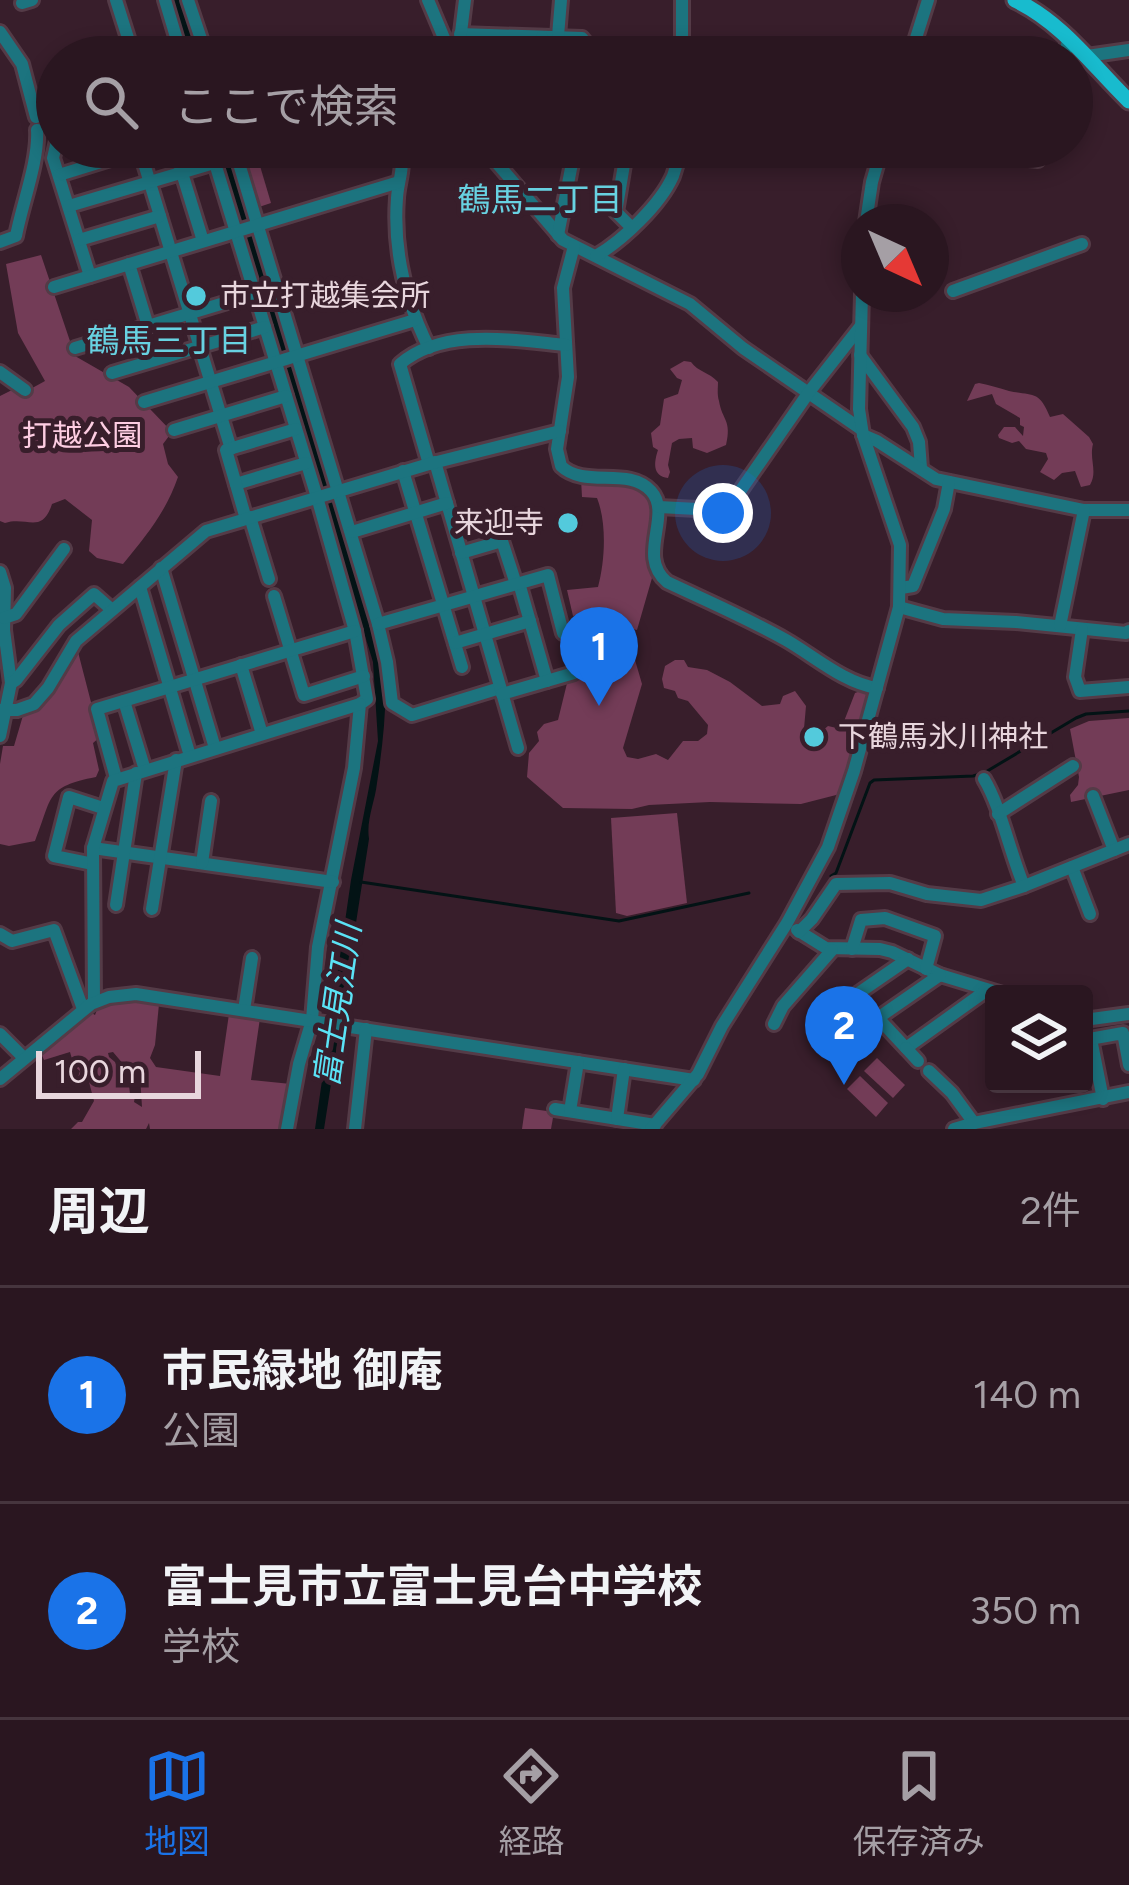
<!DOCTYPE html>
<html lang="ja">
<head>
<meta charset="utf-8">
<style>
  body { margin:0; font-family:Figtree,"Noto Sans JP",sans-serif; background:#36232d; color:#f1f3f6 }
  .controls { position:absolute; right:36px; bottom:36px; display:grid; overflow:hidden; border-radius:12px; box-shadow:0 6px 18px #0003 }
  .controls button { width:108px; height:108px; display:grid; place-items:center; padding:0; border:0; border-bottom:3px solid #46353e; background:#2a1620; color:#f1f3f6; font:60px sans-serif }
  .compass { position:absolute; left:841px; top:204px; width:108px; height:108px; border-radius:50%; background:#2a1620; box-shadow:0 6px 18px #0003; rotate:136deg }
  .scale { position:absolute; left:36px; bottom:30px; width:165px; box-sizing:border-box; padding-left:12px; border:6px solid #e8d6dd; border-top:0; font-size:33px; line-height:42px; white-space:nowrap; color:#e8d6dd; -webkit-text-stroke:9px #381e2b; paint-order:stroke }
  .you { position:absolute; left:723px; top:513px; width:42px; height:42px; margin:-30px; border:9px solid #fff; border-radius:50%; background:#1a73e8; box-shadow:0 0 0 18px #1a73e833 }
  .badge { display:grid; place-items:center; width:78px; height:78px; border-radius:50%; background:#1a73e8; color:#fff; font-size:39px; font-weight:700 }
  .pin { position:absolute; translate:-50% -99px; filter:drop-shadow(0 3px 6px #0008) }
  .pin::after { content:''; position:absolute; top:63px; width:42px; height:36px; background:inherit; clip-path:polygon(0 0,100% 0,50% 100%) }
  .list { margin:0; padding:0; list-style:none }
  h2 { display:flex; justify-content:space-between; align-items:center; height:156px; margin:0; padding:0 48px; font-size:51px }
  h2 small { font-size:39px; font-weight:400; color:#a59fa5 }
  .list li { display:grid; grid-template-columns:78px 1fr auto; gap:36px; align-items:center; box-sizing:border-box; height:216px; padding:0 48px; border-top:3px solid #46353e }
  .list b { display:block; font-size:45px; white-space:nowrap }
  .list p { margin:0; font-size:39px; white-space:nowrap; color:#a59fa5 }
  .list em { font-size:39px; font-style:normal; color:#a59fa5 }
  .icon { flex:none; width:66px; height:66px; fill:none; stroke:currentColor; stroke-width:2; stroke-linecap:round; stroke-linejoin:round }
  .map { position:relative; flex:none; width:1129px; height:1129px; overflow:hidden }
  .search { position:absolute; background:#2a1620; box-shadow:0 6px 18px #0003; left:36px; right:36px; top:36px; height:132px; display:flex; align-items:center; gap:30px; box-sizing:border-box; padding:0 42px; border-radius:66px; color:#a59fa5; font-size:45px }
  .sheet { height:588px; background:#2a1620 }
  nav { display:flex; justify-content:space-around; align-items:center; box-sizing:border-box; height:168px; border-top:3px solid #46353e; background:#2a1620; font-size:33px; color:#a59fa5 }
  nav a { display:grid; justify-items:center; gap:6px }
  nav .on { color:#1a73e8 }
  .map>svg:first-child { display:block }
  .green { fill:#733c57; fill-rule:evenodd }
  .water { fill:#031315 }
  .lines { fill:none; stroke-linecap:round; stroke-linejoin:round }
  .stream { stroke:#031315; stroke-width:3 }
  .minor-casing { stroke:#543b47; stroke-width:18 }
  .major-casing { stroke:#543b47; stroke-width:21 }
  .minor { stroke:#1c747f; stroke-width:12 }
  .major { stroke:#18bbce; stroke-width:15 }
  .poi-dot { fill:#53cadc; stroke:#381e2b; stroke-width:4.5 }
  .labels { text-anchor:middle; stroke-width:10; stroke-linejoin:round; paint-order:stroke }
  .poi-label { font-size:30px; fill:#e8d6dd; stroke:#381e2b; text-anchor:start }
  .park-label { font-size:30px; fill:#fdcde2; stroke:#381e2b }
  .neighbourhood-label { font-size:33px; fill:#68d2e2; stroke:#381e2b }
  .water-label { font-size:33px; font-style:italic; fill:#5be3f6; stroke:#381e2b }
</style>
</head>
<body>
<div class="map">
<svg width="1129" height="1129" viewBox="0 0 1129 1129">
  <rect width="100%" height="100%" fill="#381e2b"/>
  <!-- green -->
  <g class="green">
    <path d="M255,149L271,203L256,208L240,154Z"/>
    <path d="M41,255L75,356L129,387L172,432L163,444L168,464L178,477C166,512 146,536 123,564L97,558L89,551L92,520L65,499L52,504C42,535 27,516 5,523L0,521V396L12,390L25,392L45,381L18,333L6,264Z"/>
    <path d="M684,361L691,362C698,372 709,372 718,382C718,388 717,394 719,401C722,420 732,420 726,445L707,453L693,448L692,438L679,439L672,443L668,465L670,472L668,478C652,476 654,462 658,450L653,447L651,433L660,425L664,399L678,394L682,380L677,378L670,369Z"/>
    <path d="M979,383C990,385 999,388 1009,391C1033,396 1039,390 1050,417L1063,414L1089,437L1093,444C1089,460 1098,471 1090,485L1081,487L1075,471L1062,473L1054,480L1040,472L1048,459L1046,453L1026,449L1019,441L1012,443L999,438L998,435L1004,427H1015L1023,436L1024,427L1020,425V418L996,404L992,394L967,401L975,384Z"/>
    <path d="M581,479L638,485L650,495L654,505L649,563L652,578L637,630L599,621L597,610L573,616L567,590L598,587C605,561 607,523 597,498L582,497Z"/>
    <path d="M575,618L635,633L637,647L635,660L642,684L623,748L627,757L638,759L656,754L668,760L683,741H698L707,734L708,725L688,701L678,698L675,691L664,688L662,679L665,666L675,660H684L688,667L707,670L730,682L762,706L780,704L783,696L795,691L806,706L803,740L809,742L828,726L841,729L855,693L863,690L868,692L870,697L852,766L840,794L801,804L710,802L649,805L632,809L563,808L527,777L529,753L539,741L537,732L544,724L558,720L571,667L564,624Z"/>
    <path d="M77,648L100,737L93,743L99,770L96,777C45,787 53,796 35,841L9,846L0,844V764L3,746H14L24,712Z"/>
    <path d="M1129,718V790L1071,802L1070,795L1078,785L1079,777L1070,729L1089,721Z"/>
    <path d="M677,813L687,903L627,916L616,913L611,818Z"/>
    <path d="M126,999L157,1001L159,1004L155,1045L150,1058L156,1067L220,1076L229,1014L260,1018L251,1080L291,1084L283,1129H150L149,1123L146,1129H71L78,1122H82L94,1101L89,1082L78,1077L80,1071L74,1066L70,1052L44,1060L40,1051L90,1012L95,1015L98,1007L121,1004ZM113,1052L130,1072L140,1075L142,1107L134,1102L135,1096L130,1094L129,1085L123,1082L115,1062L109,1057L108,1053Z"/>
    <path d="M877,1058L905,1085L893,1098L864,1071Z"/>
    <path d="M860,1076L888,1103L876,1117L847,1089Z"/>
    <path d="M525,1108L554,1112L551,1129H522Z"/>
  </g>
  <!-- water -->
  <g class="water">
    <path d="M173,0H181L201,57H190Z"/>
    <path d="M216,147H230L385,668C387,707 383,744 377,783C375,802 366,820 369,839L324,1129H315L351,880L378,741L373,662Z"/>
  </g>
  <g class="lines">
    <!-- stream -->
    <g class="stream">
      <path d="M831,876L836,873L870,783L874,780L973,776L984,773L1076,718L1086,714L1129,711"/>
      <path d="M361,882L619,921L749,893"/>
    </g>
    <!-- minor casing -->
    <g class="minor-casing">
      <g id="minor">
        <path d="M116,0L128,38"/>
        <path d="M165,0L182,57"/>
        <path d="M188,0L207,57"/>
        <path d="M428,0L452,57"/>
        <path d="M682,0V57"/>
        <path d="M22,3L32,0"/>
        <path d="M0,32L22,64L36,117"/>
        <path d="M460,34L582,38L586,43V57"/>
        <path d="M558,36L561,0"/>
        <path d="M542,37V57"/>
        <path d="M1087,56L1129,50"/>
        <path d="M458,57L465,0"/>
        <path d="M856,57L910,54"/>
        <path d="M910,57L928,0"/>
        <path d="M1064,57L1069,37"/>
        <path d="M57,141L53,158L90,276"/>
        <path d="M139,147L231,449"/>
        <path d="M174,147L203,241"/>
        <path d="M210,147L317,497L355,631L367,699L360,704L354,768L318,947L312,1020L299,1064L287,1129"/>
        <path d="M234,147L378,624L387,662L392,703L412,715L500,688"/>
        <path d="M393,147L400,151C405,168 398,181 397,198C393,251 406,302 429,348"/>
        <path d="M483,147L563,240L690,304L743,348L861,429"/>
        <path d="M543,147L574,153L558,235"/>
        <path d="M627,147L616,212L632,228"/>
        <path d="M916,147L1038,160L1041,147"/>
        <path d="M59,175L140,150"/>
        <path d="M69,206L214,163"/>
        <path d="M866,222L872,182L882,147"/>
        <path d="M79,240L160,216"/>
        <path d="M0,242L16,236C22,204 39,161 37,130"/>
        <path d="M574,246L563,288L568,377L557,449L561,466C585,489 628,466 651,491C673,515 636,556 667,582C707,601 747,618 786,640C814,656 844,683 877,688"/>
        <path d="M596,256C623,240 660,205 673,176C676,167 679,156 682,147"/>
        <path d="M129,264L148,326"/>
        <path d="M54,287L399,182"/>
        <path d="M953,291L1082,244"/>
        <path d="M75,348L254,294"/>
        <path d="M860,355L913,427L919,442L921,468"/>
        <path d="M0,372L25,390"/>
        <path d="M112,373L265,327"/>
        <path d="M144,402L415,320"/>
        <path d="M174,430L286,396"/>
        <path d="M863,435L877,441L936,479L1084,510H1129"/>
        <path d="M435,462L518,748"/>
        <path d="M429,464L400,364C443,327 513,340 566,345"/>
        <path d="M403,471L462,667"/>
        <path d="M236,484L306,463"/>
        <path d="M659,507L716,510L734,500L809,392L860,327"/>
        <path d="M250,517L269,579"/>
        <path d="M246,519L226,450L296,429"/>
        <path d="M352,532L447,503"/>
        <path d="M461,553L502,541L516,584"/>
        <path d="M161,568L215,748"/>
        <path d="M0,572L5,588L4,630L11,683L0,736"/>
        <path d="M519,583L547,681"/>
        <path d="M140,587L190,756"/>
        <path d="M901,588L913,586L917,576L944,509L949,482"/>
        <path d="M274,596L304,695L364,676"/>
        <path d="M899,607L943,619L1016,622L1126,633L1129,631"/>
        <path d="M4,618L16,614L64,549"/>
        <path d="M378,624L548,575L563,633"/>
        <path d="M1060,626L1084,510"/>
        <path d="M1082,629L1075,677L1080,691L1129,687"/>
        <path d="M455,643L530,621"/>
        <path d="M241,665L262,734"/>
        <path d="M11,683L16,680L59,625L94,594L111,609"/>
        <path d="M502,694L574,673"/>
        <path d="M124,701L145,770"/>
        <path d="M0,710H17L34,704L48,688L76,641L206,531L429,464L560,431"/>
        <path d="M116,778L97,709L355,631"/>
        <path d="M984,779C1001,807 1010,853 1024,886"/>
        <path d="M1093,796L1114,850"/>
        <path d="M998,814L1073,766"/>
        <path d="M93,848L333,882"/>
        <path d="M202,863L211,801"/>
        <path d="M93,864L54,856L69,797L103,808"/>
        <path d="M1072,867L1090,914"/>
        <path d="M116,905L136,773"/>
        <path d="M152,909L176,760"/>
        <path d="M797,930L826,948L880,949L892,952L940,975L1003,994"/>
        <path d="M799,932L812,919L836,884L890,883L927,894L981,900L1024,886L1129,844"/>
        <path d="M0,934L12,941L54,930L83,1009"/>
        <path d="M852,949L861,920L885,918L935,936L926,969"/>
        <path d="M908,959L821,1019L830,1032L878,1018L906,1048L987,990"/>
        <path d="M94,1002L93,848L113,781L360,704"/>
        <path d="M244,1010L252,958"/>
        <path d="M878,1018L940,975"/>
        <path d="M1084,1020L1129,1014"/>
        <path d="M774,1024L783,1006L832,950"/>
        <path d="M0,1034L24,1058"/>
        <path d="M1091,1039L1103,1099"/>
        <path d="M1084,1040L1123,1033L1129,1065"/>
        <path d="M906,1048L918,1061"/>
        <path d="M929,1071L952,1093L974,1123"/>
        <path d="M0,1079L91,1004L109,997L136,994L694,1080"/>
        <path d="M555,1109L655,1125"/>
        <path d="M570,1111L578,1062"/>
        <path d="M617,1119L624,1069"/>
        <path d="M355,1129L366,1029"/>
        <path d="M651,1129L698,1074L722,1026L787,923L828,847L854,771L899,607L900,545L863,435L859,409L862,294"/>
        <path d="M954,1129L974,1123L1129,1092"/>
      </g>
    </g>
    <!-- major casing -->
    <g class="major-casing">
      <path id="major" d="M1015,0C1063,23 1092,65 1129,101"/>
    </g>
    <!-- minor -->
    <use href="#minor" class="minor"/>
    <!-- major -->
    <use href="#major" class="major"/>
  </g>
  <!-- markers -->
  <g class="poi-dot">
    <circle cx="196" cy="296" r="12"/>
    <circle cx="568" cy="523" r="12"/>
    <circle cx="814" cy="737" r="12"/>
  </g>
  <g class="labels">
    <!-- poi labels -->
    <g class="poi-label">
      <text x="220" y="306">市立打越集会所</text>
      <text x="544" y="533" text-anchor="end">来迎寺</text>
      <text x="838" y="747">下鶴馬氷川神社</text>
    </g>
    <!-- park labels -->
    <g class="park-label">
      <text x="82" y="446">打越公園</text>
    </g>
    <!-- neighbourhood labels -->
    <g class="neighbourhood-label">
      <text x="540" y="211">鶴馬二丁目</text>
      <text x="169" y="352">鶴馬三丁目</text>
    </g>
    <!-- water labels -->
    <g class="water-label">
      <text transform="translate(337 1005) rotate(-82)" y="12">富士見江川</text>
    </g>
  </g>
</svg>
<div class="controls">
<button><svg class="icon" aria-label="layers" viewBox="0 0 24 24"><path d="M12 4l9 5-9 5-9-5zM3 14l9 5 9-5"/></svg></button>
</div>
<svg class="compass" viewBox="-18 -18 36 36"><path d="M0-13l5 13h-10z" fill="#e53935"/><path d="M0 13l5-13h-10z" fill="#a59fa5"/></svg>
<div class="scale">100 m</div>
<div class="you"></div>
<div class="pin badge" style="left:599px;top:706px">1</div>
<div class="pin badge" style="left:844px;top:1085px">2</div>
<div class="search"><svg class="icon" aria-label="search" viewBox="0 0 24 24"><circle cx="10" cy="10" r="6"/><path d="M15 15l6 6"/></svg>ここで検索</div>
</div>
<section class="sheet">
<h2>周辺<small>2件</small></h2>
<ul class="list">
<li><span class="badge">1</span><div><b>市民緑地 御庵</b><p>公園</p></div><em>140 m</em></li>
<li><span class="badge">2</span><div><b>富士見市立富士見台中学校</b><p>学校</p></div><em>350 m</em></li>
</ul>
</section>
<nav>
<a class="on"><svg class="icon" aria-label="map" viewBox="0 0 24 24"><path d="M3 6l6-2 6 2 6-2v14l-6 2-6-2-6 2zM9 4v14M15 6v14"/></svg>地図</a>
<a><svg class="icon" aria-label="directions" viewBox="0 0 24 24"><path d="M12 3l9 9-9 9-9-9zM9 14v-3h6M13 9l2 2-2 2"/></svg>経路</a>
<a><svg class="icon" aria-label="saved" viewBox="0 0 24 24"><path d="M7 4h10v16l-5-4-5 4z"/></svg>保存済み</a>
</nav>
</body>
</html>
